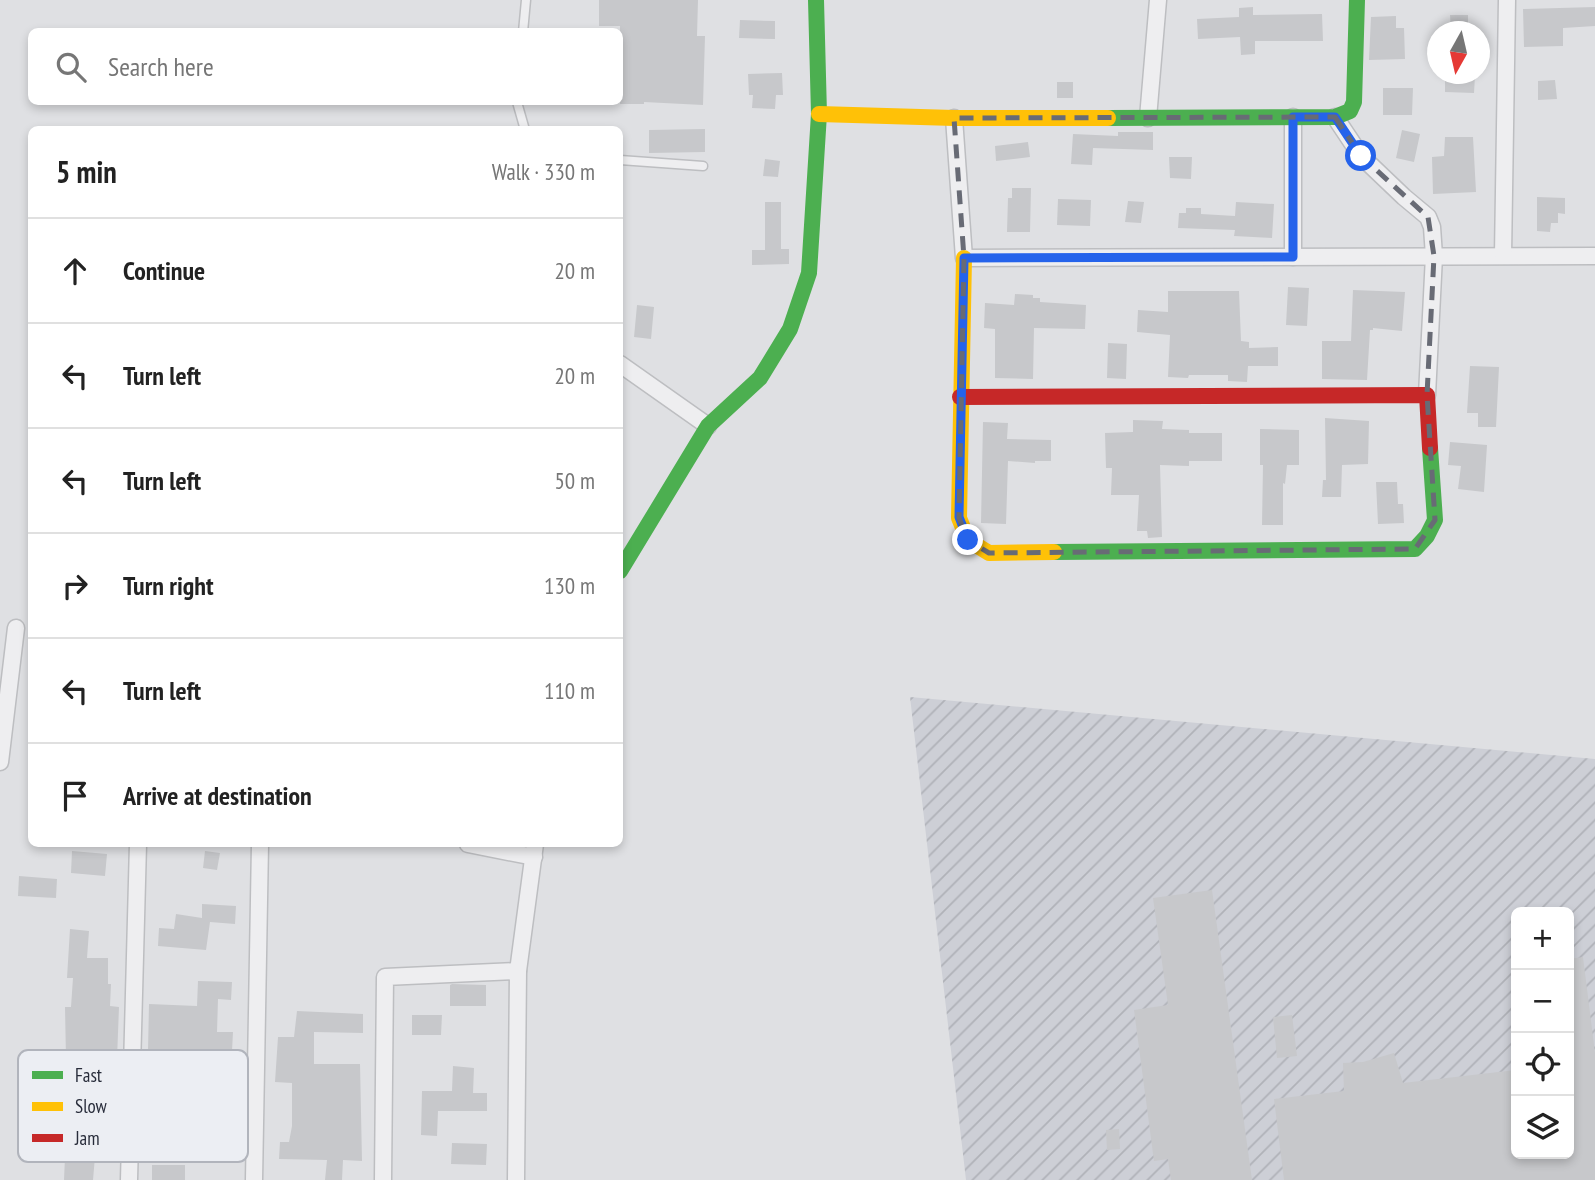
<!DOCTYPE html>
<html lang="en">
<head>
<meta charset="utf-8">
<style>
  body { margin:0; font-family:"PT Sans Narrow",sans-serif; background:#f6f6f6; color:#222 }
  .controls { position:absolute; right:21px; bottom:21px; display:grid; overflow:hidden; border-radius:10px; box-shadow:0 4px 10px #0003 }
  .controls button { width:63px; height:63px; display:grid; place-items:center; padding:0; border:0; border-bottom:2px solid #e0e0e0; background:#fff; color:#222; font:35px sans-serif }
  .compass { position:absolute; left:1427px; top:21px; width:63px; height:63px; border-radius:50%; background:#fff; box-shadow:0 4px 10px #0003; rotate:188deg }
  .stop { position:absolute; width:21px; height:21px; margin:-16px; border:5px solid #2563eb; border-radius:50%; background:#fff }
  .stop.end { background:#2563eb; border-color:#fff; box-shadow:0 2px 7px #0008 }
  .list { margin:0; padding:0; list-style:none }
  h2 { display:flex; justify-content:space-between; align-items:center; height:91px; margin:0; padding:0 28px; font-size:30px }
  h2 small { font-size:23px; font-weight:400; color:#767676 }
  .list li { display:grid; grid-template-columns:46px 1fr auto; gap:21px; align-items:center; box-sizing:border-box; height:105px; padding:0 28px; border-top:2px solid #e0e0e0 }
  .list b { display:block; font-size:26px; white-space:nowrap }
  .list em { font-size:23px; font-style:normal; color:#767676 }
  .icon { flex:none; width:38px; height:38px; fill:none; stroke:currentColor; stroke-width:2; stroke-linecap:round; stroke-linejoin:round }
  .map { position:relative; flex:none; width:1595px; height:1180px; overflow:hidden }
  .search { position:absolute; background:#fff; box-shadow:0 4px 10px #0003; left:28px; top:28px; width:595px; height:77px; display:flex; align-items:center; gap:18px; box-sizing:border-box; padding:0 24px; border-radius:10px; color:#767676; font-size:26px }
  .panel { position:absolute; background:#fff; box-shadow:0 4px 10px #0003; left:28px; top:126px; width:595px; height:721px; border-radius:10px }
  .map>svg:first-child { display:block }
  .industrial { fill:url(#industrial-furrows); fill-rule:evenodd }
  .building { fill:#c7c8cb }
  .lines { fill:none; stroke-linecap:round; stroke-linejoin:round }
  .lane-casing { stroke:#bdbec1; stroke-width:11 }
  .street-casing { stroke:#bdbec1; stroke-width:19 }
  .lane { stroke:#eeeef0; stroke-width:8 }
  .street { stroke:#eeeef0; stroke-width:16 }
  .fast { stroke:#4caf50; stroke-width:16 }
  .slow { stroke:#ffc107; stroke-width:16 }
  .jam { stroke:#c62828; stroke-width:16 }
  .route { stroke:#2563eb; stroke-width:9 }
  .marked { fill:none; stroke:#686b75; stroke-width:5; stroke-dasharray:14 9; stroke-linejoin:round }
  .key { fill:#eceef3; stroke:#b1b4bc; stroke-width:2 }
  .key-label { font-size:19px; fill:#282c3a }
</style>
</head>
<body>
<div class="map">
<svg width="1595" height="1180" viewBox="0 0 1595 1180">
  <defs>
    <pattern id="industrial-furrows" width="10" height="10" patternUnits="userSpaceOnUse" patternTransform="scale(1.75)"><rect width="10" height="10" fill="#cdcfd6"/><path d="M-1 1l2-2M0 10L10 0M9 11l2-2" fill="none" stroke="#b0b2b8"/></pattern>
  </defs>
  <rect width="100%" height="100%" fill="#dfe0e3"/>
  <!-- industrial -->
  <path class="industrial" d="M910,697L1595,759V1180H966ZM1516,912H1569V1154H1516Z"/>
  <!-- building -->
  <g class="building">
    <path d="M599,0H698L697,36H705L703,105L644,102V104H620V26H599Z"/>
    <path d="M1253,7V15L1322,14L1323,41H1255V54L1241,55L1240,37L1198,39L1197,19L1239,17V8Z"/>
    <path d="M1595,7V26L1563,28V46L1524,47L1523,9Z"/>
    <path d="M1450,15H1468V32H1451Z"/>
    <path d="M1396,16V28H1404L1405,59L1369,60L1371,17Z"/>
    <path d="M740,20L775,21V39L739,38Z"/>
    <path d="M782,73L783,95H776L775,109L752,108L753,95H749L748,74Z"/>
    <path d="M1445,75L1475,76L1474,93L1445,92Z"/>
    <path d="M1555,80L1557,99L1538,100V81Z"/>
    <rect x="1057" y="82" width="16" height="16"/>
    <path d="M1383,88H1413L1412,115H1383Z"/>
    <path d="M705,129V152L649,153V130Z"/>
    <path d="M1402,130L1420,134L1414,162L1396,158Z"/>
    <path d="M1118,132H1153V150L1093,148L1092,165L1071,164L1073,134L1118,136Z"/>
    <path d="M1445,137H1473L1476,192L1433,194L1432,157L1444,156Z"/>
    <path d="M1028,142L1030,157L996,161L995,146Z"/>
    <path d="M1169,157H1192L1191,179L1170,178Z"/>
    <path d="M765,159L780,161L778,177L763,176Z"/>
    <path d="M1012,188H1031L1030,232H1007L1008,198H1012Z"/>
    <path d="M1537,197L1565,198V214L1558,213V223H1551L1550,232L1537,231Z"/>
    <path d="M1058,199L1091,200L1090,226L1057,225Z"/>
    <path d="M1128,201L1144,202L1141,223L1125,222Z"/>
    <path d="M765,202H781V249H789V264L752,265V250H765Z"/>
    <path d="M1236,202L1274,204L1272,238L1234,236L1235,230L1178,228L1179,213H1186V208H1201V214L1235,216Z"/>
    <path d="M1288,287L1309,288L1307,326L1286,325Z"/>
    <path d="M1353,290L1405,292L1402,331L1373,328V330H1370L1367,380L1322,379V341H1351Z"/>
    <path d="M1168,291H1239L1241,341L1249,342V348L1278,347V366H1248L1247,382L1228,381V375H1189L1188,378L1168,377L1170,335L1137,332L1138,310L1168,312Z"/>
    <path d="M1015,294L1033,295V298H1040V302L1086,305L1085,329L1034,328L1033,379L995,378V329L984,328L985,303L1014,305Z"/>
    <path d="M637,305L654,307L651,339L634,337Z"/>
    <path d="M1108,343L1127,344L1126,379L1107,378Z"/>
    <path d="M1470,366L1499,367L1496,427H1478V413H1467Z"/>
    <path d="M1325,418L1369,421L1368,464L1342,465L1341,497H1322L1323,480H1326Z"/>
    <path d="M1133,420L1163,421L1162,429L1189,430V433H1222V461H1189V466L1160,465L1162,537L1148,538L1147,531H1137L1139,495H1111L1112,468H1106L1105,433L1133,432Z"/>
    <path d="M983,422L1008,423L1007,439L1051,440V461H1035V463L1008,461L1006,524L981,523Z"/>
    <path d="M1260,429L1299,430V465H1287L1285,484L1283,483V525H1262L1263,465H1260Z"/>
    <path d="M1450,442L1487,445L1484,492L1458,489L1461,466L1448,465Z"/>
    <path d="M1376,482H1397L1398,504H1403L1404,523L1378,524Z"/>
    <path d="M72,851L107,854L105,876L71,873Z"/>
    <path d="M205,851L220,853L217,870L203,868Z"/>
    <path d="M19,876L57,879L56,898L18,896Z"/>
    <path d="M1212,890L1252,1180H1171L1168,1159L1154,1161L1134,1010L1168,1005L1153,898Z"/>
    <path d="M202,904L236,906L235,924L210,922L206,950L158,946L159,928L174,929L176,914L202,918Z"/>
    <path d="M70,929L89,931L87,958H108V984H111L110,1006L119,1007L117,1059L86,1057V1084H96L95,1113H102L101,1133H97L93,1180H64L66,1134L19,1130L21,1108L67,1111L65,1007H71L73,978H67Z"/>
    <path d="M1583,957L1595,1053V1180H1284L1274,1099L1344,1091L1343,1063L1363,1062L1394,1053L1403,1083L1516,1070V1154H1569V959Z"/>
    <path d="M198,981L232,982L231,1000L218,999L217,1032H233L232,1051H218V1066H208V1078H184L181,1100L165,1097L169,1074H154V1051H148L149,1004L197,1006Z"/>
    <path d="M452,984L486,985V1006H450V985Z"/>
    <path d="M297,1011L363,1014V1033L314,1032V1064H360L362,1161L343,1160L342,1180H325L327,1160L279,1159L280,1142H289L292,1126V1083L275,1082L278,1037H294Z"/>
    <path d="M412,1015H442L441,1035H412Z"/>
    <path d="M1292,1015L1297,1056L1277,1058L1273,1017Z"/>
    <path d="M453,1066L474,1068L473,1093H487V1111H438L437,1136L421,1135L422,1091H452Z"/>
    <path d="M1119,1129L1120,1149L1107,1150L1106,1130Z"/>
    <path d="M452,1143L487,1144L486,1165L451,1164Z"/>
    <rect x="152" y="1165" width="33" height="15"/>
  </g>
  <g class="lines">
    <!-- lane casing -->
    <g class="lane-casing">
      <g id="lane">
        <path d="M523,32L526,0"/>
        <path d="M517,102L525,130"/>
        <path d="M620,160L703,166"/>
      </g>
    </g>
    <!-- street casing -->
    <g class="street-casing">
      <g id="street">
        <path d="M1335,117L1361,156L1404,197L1428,217L1432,227L1434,256L1427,395"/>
        <path d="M954,118L964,258L1595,256"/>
        <path d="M1148,118L1158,0"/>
        <path d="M1503,255L1507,0"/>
        <path d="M1293,257V117"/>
        <path d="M620,364L708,426"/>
        <path d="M0,762L16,628"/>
        <path d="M468,844L534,857"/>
        <path d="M129,1180L138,844"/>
        <path d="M254,1180L260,844"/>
        <path d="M383,1180L385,977L518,971"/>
        <path d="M516,1180L518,971L535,844"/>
      </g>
    </g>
    <!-- lane -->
    <use href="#lane" class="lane"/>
    <!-- street -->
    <use href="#street" class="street"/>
    <!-- fast -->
    <g class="fast">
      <path d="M1108,118L1335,117L1350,111L1354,102L1357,0"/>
      <path d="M1054,552L1415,549L1427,536L1435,520L1430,448"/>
      <path d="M620,571L708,426L760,378L790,329L809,273L819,114L816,0"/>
    </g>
    <!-- slow -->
    <g class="slow">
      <path d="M819,114L954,118H1108"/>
      <path d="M964,258L959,518L968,540L989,553L1054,552"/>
    </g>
    <!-- jam -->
    <path class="jam" d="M960,397L1427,395L1430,448"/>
  </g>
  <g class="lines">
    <!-- route -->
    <path class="route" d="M968,540L959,517L964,258L1293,257V117H1335L1361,156"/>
  </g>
  <!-- marked area -->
  <path class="marked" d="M1335,117L1361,156L1428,217L1434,256L1427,395L1435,520L1415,549L989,553L968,540L959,518L964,258L954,118Z"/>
  <!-- legend -->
  <rect x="18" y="1050" width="230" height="112" rx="10" class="key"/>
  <rect x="32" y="1071" width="31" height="8" fill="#4caf50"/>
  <rect x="32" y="1102" width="31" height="9" fill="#ffc107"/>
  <rect x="32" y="1134" width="31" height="8" fill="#c62828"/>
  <g class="key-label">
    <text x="75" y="1082">Fast</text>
    <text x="75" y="1113">Slow</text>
    <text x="75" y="1145">Jam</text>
  </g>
</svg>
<div class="controls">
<button>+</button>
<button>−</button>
<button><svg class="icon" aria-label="locate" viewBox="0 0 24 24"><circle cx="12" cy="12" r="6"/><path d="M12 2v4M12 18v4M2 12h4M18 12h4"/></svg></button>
<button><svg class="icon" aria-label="layers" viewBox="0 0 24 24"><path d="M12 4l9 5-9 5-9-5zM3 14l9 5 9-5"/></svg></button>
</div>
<svg class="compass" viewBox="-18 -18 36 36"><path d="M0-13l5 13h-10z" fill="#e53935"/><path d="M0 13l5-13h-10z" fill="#767676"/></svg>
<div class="stop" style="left:1361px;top:156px"></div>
<div class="stop end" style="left:968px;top:540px"></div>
<div class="search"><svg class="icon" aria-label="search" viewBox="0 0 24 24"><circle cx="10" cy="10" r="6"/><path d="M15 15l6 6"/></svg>Search here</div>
<section class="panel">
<h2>5 min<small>Walk · 330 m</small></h2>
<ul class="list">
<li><svg class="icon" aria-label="ahead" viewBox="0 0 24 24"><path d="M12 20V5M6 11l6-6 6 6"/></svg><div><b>Continue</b></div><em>20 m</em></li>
<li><svg class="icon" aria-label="left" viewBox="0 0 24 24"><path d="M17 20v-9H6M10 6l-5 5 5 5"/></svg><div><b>Turn left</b></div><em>20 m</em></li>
<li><svg class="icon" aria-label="left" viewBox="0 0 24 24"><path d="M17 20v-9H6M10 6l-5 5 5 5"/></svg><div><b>Turn left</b></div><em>50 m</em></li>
<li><svg class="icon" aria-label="right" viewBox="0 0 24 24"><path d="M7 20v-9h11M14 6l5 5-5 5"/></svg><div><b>Turn right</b></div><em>130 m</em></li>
<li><svg class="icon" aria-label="left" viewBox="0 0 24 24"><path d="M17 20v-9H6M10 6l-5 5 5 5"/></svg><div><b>Turn left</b></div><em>110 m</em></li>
<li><svg class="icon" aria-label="arrive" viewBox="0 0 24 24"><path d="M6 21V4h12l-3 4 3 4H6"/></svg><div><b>Arrive at destination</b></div></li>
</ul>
</section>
</div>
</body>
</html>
